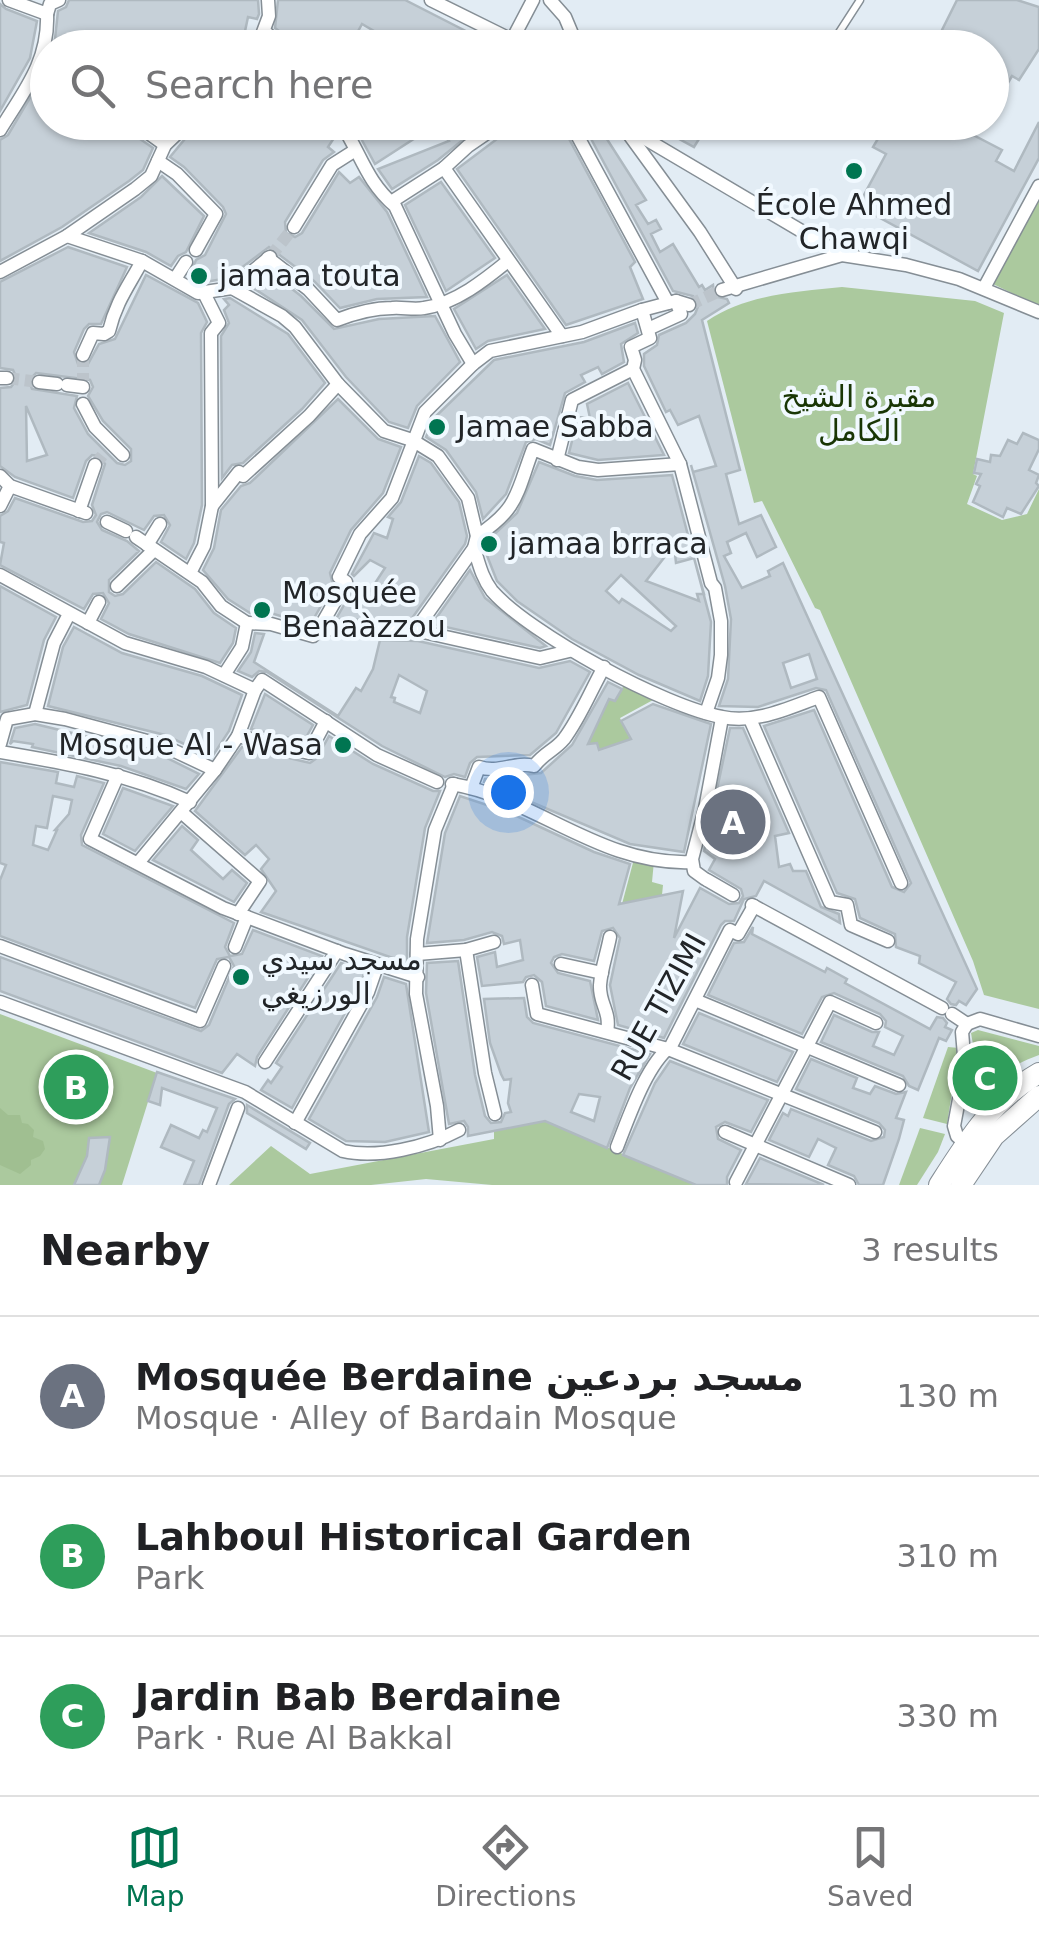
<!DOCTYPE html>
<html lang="en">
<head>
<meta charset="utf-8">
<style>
  body { margin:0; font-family:"DejaVu Sans","Noto Sans Arabic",sans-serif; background:#f2f2f2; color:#202124 }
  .you { position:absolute; left:508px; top:792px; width:35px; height:35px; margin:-25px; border:8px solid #fff; border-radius:50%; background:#1a73e8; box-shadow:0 0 0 15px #1a73e833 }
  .badge { display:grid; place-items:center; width:65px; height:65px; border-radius:50%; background:#007551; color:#fff; font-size:32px; font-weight:700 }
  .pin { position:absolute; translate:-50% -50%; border:5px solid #fff; box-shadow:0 2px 10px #0006 }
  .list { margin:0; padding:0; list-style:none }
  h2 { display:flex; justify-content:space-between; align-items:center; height:130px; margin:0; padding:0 40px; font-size:42px }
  h2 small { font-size:32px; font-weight:400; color:#757577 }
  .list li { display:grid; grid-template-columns:65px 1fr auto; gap:30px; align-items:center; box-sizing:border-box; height:160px; padding:0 40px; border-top:2px solid #e0e0e0 }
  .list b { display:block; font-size:38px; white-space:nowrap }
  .list p { margin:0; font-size:32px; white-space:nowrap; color:#757577 }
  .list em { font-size:32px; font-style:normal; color:#757577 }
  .icon { flex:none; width:55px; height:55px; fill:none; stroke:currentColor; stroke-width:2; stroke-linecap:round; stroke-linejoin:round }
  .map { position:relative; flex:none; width:1039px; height:1185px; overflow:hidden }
  .search { position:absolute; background:#fff; box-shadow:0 2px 8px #0004; left:30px; right:30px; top:30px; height:110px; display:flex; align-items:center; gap:25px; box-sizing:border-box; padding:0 35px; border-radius:55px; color:#757577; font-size:38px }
  .sheet { height:610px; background:#fff }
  nav { display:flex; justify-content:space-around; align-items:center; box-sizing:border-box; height:140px; border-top:2px solid #e0e0e0; background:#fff; font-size:28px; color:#757577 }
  nav a { display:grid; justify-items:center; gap:5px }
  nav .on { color:#007551 }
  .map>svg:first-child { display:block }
  .green { fill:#abc99e }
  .forest { fill:#a0bf91 }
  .building { fill:#c6d0d8; stroke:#afb9c0; stroke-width:2.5; fill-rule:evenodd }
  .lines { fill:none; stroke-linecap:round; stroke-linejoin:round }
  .street-tunnel { stroke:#bcc4cb; stroke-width:12; stroke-dasharray:12 6; stroke-linecap:butt }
  .lane-casing { stroke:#858e95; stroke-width:9 }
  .street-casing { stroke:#858e95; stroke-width:15 }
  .primary-casing { stroke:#858e95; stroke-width:22 }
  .lane { stroke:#fff; stroke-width:6 }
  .street { stroke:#fff; stroke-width:12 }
  .primary { stroke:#fff; stroke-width:20 }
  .poi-dot { fill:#007551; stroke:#f1f9ff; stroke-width:4 }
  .labels { text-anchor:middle; stroke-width:8; stroke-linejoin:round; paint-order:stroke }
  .poi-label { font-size:30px; fill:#222528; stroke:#f1f9ff; text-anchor:start }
  .park-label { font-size:30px; fill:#193605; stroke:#f1f9ff }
  .street-label { font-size:30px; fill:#222528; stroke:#f1f9ff }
</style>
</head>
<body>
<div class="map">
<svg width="1039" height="1185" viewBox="0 0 1039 1185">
  <rect width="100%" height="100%" fill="#e2ecf4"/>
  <!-- green -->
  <g class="green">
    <path d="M1039,200V306L993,284Z"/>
    <path d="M842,287L975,301L1004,313L973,474L977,476L967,504L1002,520L1027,514L1039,489V1009L984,995L973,961L820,610L815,608L762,501L754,503L707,321C747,294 796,292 842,287Z"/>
    <path d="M625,683L653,700L620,718L630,739L599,750L588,744L609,699L615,701Z"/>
    <path d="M634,859L654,861L652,882L663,885L662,895L622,904Z"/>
    <path d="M0,1014L157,1073L122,1185H0Z"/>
    <path d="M978,1030L1039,1046V1055C1013,1064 985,1083 970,1107L967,1105L975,1056L971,1033Z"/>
    <path d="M948,1047L959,1048L947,1124L923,1118Z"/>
    <path d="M545,1121L696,1185H492L426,1179L371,1185H229L271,1146L310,1174L494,1139V1131Z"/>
    <path d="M920,1128L945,1134L938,1152L917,1185H899Z"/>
  </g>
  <!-- forest -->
  <path class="forest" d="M0,1108L8,1115H20L22,1123L28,1124L34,1130L33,1137L43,1141L45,1149L40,1156L31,1160V1165L20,1174L0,1165Z"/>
  <!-- building -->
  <g class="building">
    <path d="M69,0H258L259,14L257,19L248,17L244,36L250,38L247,48H54L58,11L66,7Z"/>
    <path d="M278,0H405L499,48H394L396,44L362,24L349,48H295L291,40L275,28Z"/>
    <path d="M957,0H1017L1039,7V49L1019,80L1012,76L999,98L992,94V48H933Z"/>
    <path d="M0,4L6,9L37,21L30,58L0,111Z"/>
    <path d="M48,67V122H123L127,130L153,148L143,170L129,181L62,227L0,261V140L8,135Z"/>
    <path d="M199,122H330L336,135L328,147L334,152L323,160L285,222L286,233L295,237L302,233L339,172L350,183L359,177L387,212L427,297L377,299L340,308L314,281L269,247L228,278L200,283L189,276L196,260L205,255L226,214L223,207L184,167L170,157Z"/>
    <path d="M352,122H485L438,160L392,189L378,169L449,141L437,124L375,164Z"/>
    <path d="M513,122H560L635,262L630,267L643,299L566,325L457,169L509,130Z"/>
    <path d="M582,122H596L646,200L636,205L648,224L656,220L661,229L651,234L660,252L673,244L699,287L702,285L705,290L713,285L714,296L727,299L729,303L702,320L740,470L726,474L739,524L761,515L776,547L757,557L746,533L727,542L731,553L724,556L742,588L770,576L768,571L783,563L977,989L966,1005L959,1001L956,1005L951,1004L947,999L956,982L919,963L920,956L896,947L895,934L860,918L855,899L837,893L764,726L814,710L892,887L904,892L911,883L826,690L816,688L758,707L719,706L728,679L731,619L725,586L691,465L693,472L716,466L699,416L678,425L670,410L666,412L644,366V354L657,345L659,335L686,323L695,314L699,304L693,296L673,291ZM809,654L817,679L791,688L783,663Z"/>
    <path d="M648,122H700L707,126L694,147Z"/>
    <path d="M888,122H948L1002,150L996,161L1014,171L1039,122V158L978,271L858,206L886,154L873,147Z"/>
    <path d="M162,176L204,216L186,252L178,256L171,266L146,252L89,233L141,197Z"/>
    <path d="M441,182L495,258L446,291L405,205Z"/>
    <path d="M68,247L127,267L101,324H89L84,329L74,352L78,364H88L99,344L115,339L146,275L198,303L207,322L201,333L202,505L194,543L186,559L161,542L170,525L164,515L154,516L144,530L107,512L101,514L97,522L102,530L127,541L139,551L109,580V592L115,596L123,594L156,562L195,589L214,613L236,628L233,643L220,663L129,634L101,619L109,603L103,593L93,594L84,609L0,565L4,543L0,542V516L8,511L15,498L83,522L92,521L96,515L92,505L105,464L99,456L92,455L86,461L73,498L15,477L0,466V388L11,387L17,379L13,370L0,368V282ZM36,373L90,380L93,387L88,396L103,421L131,449V461L125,465L117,463L88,434L74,408L77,396L32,389L29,380ZM26,406L47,455L27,461Z"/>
    <path d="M269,271L301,296L334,329L379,319L435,316L460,362L417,406L408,428L389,422L346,377L302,320L250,286Z"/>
    <path d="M507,275L545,329L488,341L476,349L454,309Z"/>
    <path d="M230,298L288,334L325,383L302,409L243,463L232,465L222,478L221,336L229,323L224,310L229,305L224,299Z"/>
    <path d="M635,323L638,333L621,344L624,362L602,374L598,367L581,375L585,382L565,393L550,445L536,439L526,442L506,494L483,519L476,492L446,450L426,437L434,418L494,360L584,342Z"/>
    <path d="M628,383L664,455L598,460L569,453L578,417L590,418L587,404Z"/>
    <path d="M338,399L378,439L401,447L383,493L351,530L330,573L333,585L310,625L274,614L250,613L228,599L203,570L214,548L221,510L241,486L250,483Z"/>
    <path d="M1023,433L1039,440V449L1029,470L1039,475L1036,483L1039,486L1021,514L1007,508L1003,517L973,502L980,486L976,484L981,474L974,473L977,459L990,462L991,455L1000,456L1008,440L1017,444Z"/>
    <path d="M419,456L431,463L459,502L467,536L465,544L410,621L336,619L356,584L370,591L385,568L370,560L354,576L352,574L374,533L387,538L393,519L388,517L401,502Z"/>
    <path d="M539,462L575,476L597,480L672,475L711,622L708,676L700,701L639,675L572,639L517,601L497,581L484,548L486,542L517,513ZM674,545L676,563L694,558L704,594H697L699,601L646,581ZM621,575L676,626L671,631L622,599L619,603L606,591Z"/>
    <path d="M470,570L485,598L546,646L540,648L432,624Z"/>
    <path d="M0,586L56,617L44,640L27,705L0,712Z"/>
    <path d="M74,627L122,653L202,676L242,695L229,731L212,757L165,735L48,706L63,647Z"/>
    <path d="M255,633L264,634L254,662L338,716L356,688L361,691L373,669L380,640L418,641L539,668L570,661L590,672L556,733L530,755L477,757L470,763L465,777L454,774L445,777L382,746L267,672L259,671L252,677L238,671L251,652ZM399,675L427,691L420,713L394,702L395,698L391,697Z"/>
    <path d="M608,682L622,689L615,701L609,699L588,744L597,743L599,750L631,739L621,721L653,704L711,724L684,852L630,844L484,782L485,779L541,773L572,745Z"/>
    <path d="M265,694L313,725L304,741L251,729Z"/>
    <path d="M35,724L159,754L199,774L186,789L121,766L32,747L33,744L13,741L10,744L15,728Z"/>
    <path d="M730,728H743L789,833L775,836L779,867L790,864L793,871H806L821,907L839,914L840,923L764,881L756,896L744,899L734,921H725L721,925L664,1038L618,1025L610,985L620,938L613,928L602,931L594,961L562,954L554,957L551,963L558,973L590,981L598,1020L546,1006L542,982L534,975L526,977L523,982L482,986L477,957L495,952L497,967L523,960L520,940L504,944L502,936L492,932L464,940L427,943L445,833L460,796L508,812L594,852L630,864L619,904L683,891L674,938L700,888L729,904L739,903L743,896L741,889L709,870L715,859L704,851Z"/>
    <path d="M329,736L373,764L433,791H440L425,828L407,937V963L261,912L276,891L261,869L269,859L256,845L245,855L195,811L242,747L310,763L317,758Z"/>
    <path d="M0,762L58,772L56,783L74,787L77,776L104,783L81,835L82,845L234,923L225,947L230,956L242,954L253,930L322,956L257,1057L255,1066L237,1054L222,1073L0,991V957L201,1031L209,1025L234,966L229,957L217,959L195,1008L0,936V880L6,865L0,863ZM53,796L72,800L69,814L55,830H57L48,850L33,845L36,826L47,828Z"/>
    <path d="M123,788L173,806L135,851L103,834Z"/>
    <path d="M182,826L198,840L191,850L223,879L232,870L247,883L234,902L153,860Z"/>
    <path d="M753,927L752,934L825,972L827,968L847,979L845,983L930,1029L937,1017L943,1018L947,1023L945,1027L952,1030L946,1041L939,1038L918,1090L909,1086L903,1076L821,1042L834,1015L872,1032H879L873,1046L894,1055L903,1036L885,1027L886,1021L880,1014L834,993L822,997L802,1034L708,995L734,943L744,942Z"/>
    <path d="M458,961L475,1075L485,1116L491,1123L501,1122L505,1113L511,1112L508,1103L511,1079L504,1080L501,1074L490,1043L484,999L524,998L527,1017L533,1023L650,1054L630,1088L607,1148L545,1121L468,1136V1127L464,1121L449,1124L426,993L427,963ZM579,1094L600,1097L594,1121L571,1112Z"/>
    <path d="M341,963L365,971L359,988L292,1108L261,1090L268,1080L271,1083L282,1067L276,1063Z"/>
    <path d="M384,977L406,984L429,1132L385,1142L346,1141L309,1119L377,997Z"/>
    <path d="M699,1013L793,1052L777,1082L683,1044Z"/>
    <path d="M811,1059L857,1078L853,1088L870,1094L875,1086L896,1094L906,1092L896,1118L904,1120L899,1139L883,1185H859L854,1176L828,1165L836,1148L818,1139L809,1157L769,1140L783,1113L788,1116L791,1109L871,1141L884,1137L885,1130L879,1123L796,1089Z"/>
    <path d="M670,1061L768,1100L751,1132L725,1122L716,1127L718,1139L741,1150L727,1177V1185H696L623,1155L655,1083Z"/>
    <path d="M157,1072L235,1099L229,1104L199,1185H184L194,1161L161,1147L171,1125L199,1138L203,1130L207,1132L217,1108L162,1088L160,1105L148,1101Z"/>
    <path d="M247,1105L310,1143L306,1149L247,1113Z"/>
    <path d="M110,1137L105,1170L99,1185H74L87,1156L89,1138Z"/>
    <path d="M760,1158L824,1185L746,1184Z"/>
  </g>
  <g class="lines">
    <!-- street-tunnel -->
    <g class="street-tunnel">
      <path d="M270,257L294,227"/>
      <path d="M689,305L722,290"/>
      <path d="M83,355V380"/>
      <path d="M7,378L39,382"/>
      <path d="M95,465L105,452"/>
    </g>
    <!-- lane casing -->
    <g class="lane-casing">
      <path id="lane" d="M829,48L860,0"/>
    </g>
    <!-- street casing -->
    <g class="street-casing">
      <g id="street">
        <path d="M9,0L47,14"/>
        <path d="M431,0L512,40L520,48"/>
        <path d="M550,0L565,17L578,48"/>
        <path d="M47,14L50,4L59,0"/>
        <path d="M265,32L285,48"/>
        <path d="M512,40L533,0"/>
        <path d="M257,48L269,16L268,0"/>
        <path d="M133,122L165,145"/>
        <path d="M340,122C361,153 365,180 395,206L455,334L473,364"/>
        <path d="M570,122L668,303"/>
        <path d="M622,125L842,255"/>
        <path d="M0,130C24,91 49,61 47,14"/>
        <path d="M628,133L700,232L736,289"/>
        <path d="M158,161L177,174L216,214L196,250"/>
        <path d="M444,168L562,336"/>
        <path d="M391,202L444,168L468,146L503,122"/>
        <path d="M294,227L332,165L354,151"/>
        <path d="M67,236L142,261L198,293L232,288L270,257"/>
        <path d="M268,258L308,289L337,320C355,313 372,308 392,308C402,307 414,310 424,308C455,304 486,279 508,261"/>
        <path d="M0,272L67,236L135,189L151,176L165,145L189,122"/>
        <path d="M175,279L186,262"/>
        <path d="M232,288L282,316L295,327L338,384L384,431L412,440L438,456L468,498L477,536L474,548L415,631"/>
        <path d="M984,288L1039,186"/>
        <path d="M722,290L842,255L906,265L959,279L1039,312"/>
        <path d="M642,310L650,338L631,347L635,360L633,369L680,464L711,583L715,588L721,621V655L718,678L706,713"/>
        <path d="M648,329L681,314L676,301"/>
        <path d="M83,355L93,333L104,334L109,331C116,302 128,287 142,261"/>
        <path d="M0,378H7"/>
        <path d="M39,382L57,384"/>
        <path d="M67,385L83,387"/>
        <path d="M83,404L95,427L123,455"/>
        <path d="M557,460L572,400L633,369"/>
        <path d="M0,476L10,486L86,513"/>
        <path d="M0,506L10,486"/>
        <path d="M212,506L239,472L243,476L309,416L338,384"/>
        <path d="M79,511L95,465"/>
        <path d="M107,522L126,531"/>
        <path d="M477,536C519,508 516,494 533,449L578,467L598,470L680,464"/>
        <path d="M136,537L202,582L221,606L247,623"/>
        <path d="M147,545L160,524"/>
        <path d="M474,548C479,564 482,578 492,591C530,634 665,707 722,717C756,724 788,708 819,697L901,883"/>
        <path d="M190,573L204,546L212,506L211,333L219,323L204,293"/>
        <path d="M0,575L125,643L206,667L255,690L262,680L377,755L437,782"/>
        <path d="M117,586L154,550"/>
        <path d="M88,623L99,602"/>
        <path d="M247,623L271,624L313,636L319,629L419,631L540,658L569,651"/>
        <path d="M319,629L346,582L339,577L360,534L392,498L425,412L473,364L490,351L582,332L642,310L676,301L689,305"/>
        <path d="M224,675L242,647L247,623"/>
        <path d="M35,714L54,643L69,614"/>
        <path d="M750,719L830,902L847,905L851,925L888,941"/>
        <path d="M238,736L309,753L326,721"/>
        <path d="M0,744L7,719L35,714L65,719L162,745L215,770"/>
        <path d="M0,752C66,763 129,774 190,802"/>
        <path d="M118,775L90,839L223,908L345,954L418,977"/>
        <path d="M452,784C536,798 600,866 692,862"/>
        <path d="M471,788L479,767C499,774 514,761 534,766C545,752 554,751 564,739C580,718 591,690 604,667"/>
        <path d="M181,812L260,881L238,914"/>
        <path d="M138,863L215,770L238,736L255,690"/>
        <path d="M705,879L694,871L692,859L705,809L722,718"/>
        <path d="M707,880L733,895"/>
        <path d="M752,905L942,1008"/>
        <path d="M0,946L200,1021L224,966"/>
        <path d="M235,947L247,917"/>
        <path d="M466,950L485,1073L495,1114"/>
        <path d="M417,954L466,950L494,942"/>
        <path d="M561,964L602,973"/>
        <path d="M532,985L537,1014L668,1049L875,1132"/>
        <path d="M695,1000L899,1085"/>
        <path d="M0,1002L245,1092L343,1151C377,1159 427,1147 459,1130"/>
        <path d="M952,1014L967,1024L980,1019L1039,1036"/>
        <path d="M607,1032C611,1011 599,1004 600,985C601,970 607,953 610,937"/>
        <path d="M265,1062L337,951"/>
        <path d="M295,1123L368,992L377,966"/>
        <path d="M725,1132L849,1185"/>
        <path d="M440,1140L437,1106L416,994L417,939L435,830L454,784"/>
        <path d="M965,1143L957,1136L954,1126L965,1067L962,1032L967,1024"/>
        <path d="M617,1147C629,1117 646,1065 671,1046L730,930L738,934L754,906"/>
        <path d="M736,1182L830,1002L876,1023"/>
        <path d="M209,1185L238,1108"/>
      </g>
    </g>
    <!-- primary casing -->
    <g class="primary-casing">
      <g id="primary">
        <path d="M939,1185C967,1141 992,1100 1039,1073"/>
        <path d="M961,1185L994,1136L1039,1096"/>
      </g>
    </g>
    <!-- lane -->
    <use href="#lane" class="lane"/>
    <!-- street -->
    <use href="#street" class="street"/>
    <!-- primary -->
    <use href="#primary" class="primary"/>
  </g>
  <!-- markers -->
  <g class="poi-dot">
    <circle cx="854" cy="171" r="10"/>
    <circle cx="199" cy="276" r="10"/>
    <circle cx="437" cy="427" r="10"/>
    <circle cx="489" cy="544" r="10"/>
    <circle cx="262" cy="610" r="10"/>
    <circle cx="343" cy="745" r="10"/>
    <circle cx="241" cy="977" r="10"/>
  </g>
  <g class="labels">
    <!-- poi labels -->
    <g class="poi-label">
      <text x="854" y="215" text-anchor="middle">École Ahmed<tspan x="854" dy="34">Chawqi</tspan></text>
      <text x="219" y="286">jamaa touta</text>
      <text x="457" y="437">Jamae Sabba</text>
      <text x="509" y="554">jamaa brraca</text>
      <text x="282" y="603">Mosquée<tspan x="282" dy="34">Benaàzzou</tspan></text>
      <text x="323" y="755" text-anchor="end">Mosque Al - Wasa</text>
      <text x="261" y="970">مسجد سيدي<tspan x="261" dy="34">الورزيغي</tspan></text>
    </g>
    <!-- park labels -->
    <g class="park-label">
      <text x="859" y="407">مقبرة الشيخ<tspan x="859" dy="34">الكامل</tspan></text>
    </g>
    <!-- street labels -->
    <g class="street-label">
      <text transform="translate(659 1007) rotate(-61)" y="10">RUE TIZIMI</text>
    </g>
  </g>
</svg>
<div class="you"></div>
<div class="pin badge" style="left:733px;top:822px;background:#6b7280">A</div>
<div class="pin badge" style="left:76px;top:1087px;background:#2e9e5b">B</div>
<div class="pin badge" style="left:985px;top:1078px;background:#2e9e5b">C</div>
<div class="search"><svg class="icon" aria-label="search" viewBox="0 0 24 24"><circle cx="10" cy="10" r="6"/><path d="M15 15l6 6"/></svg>Search here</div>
</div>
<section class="sheet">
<h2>Nearby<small>3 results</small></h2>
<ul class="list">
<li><span class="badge" style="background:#6b7280">A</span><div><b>Mosquée Berdaine مسجد بردعين</b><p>Mosque · Alley of Bardain Mosque</p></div><em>130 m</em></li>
<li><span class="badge" style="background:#2e9e5b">B</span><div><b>Lahboul Historical Garden</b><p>Park</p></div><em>310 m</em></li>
<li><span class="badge" style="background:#2e9e5b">C</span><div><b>Jardin Bab Berdaine</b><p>Park · Rue Al Bakkal</p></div><em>330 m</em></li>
</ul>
</section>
<nav>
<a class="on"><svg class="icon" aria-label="map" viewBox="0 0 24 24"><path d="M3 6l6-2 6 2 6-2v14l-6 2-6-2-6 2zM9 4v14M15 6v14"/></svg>Map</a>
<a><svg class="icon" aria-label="directions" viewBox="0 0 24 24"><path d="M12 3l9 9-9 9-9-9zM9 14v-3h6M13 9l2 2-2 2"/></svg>Directions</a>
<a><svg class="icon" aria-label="saved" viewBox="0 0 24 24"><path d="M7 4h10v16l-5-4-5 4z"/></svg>Saved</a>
</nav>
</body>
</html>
